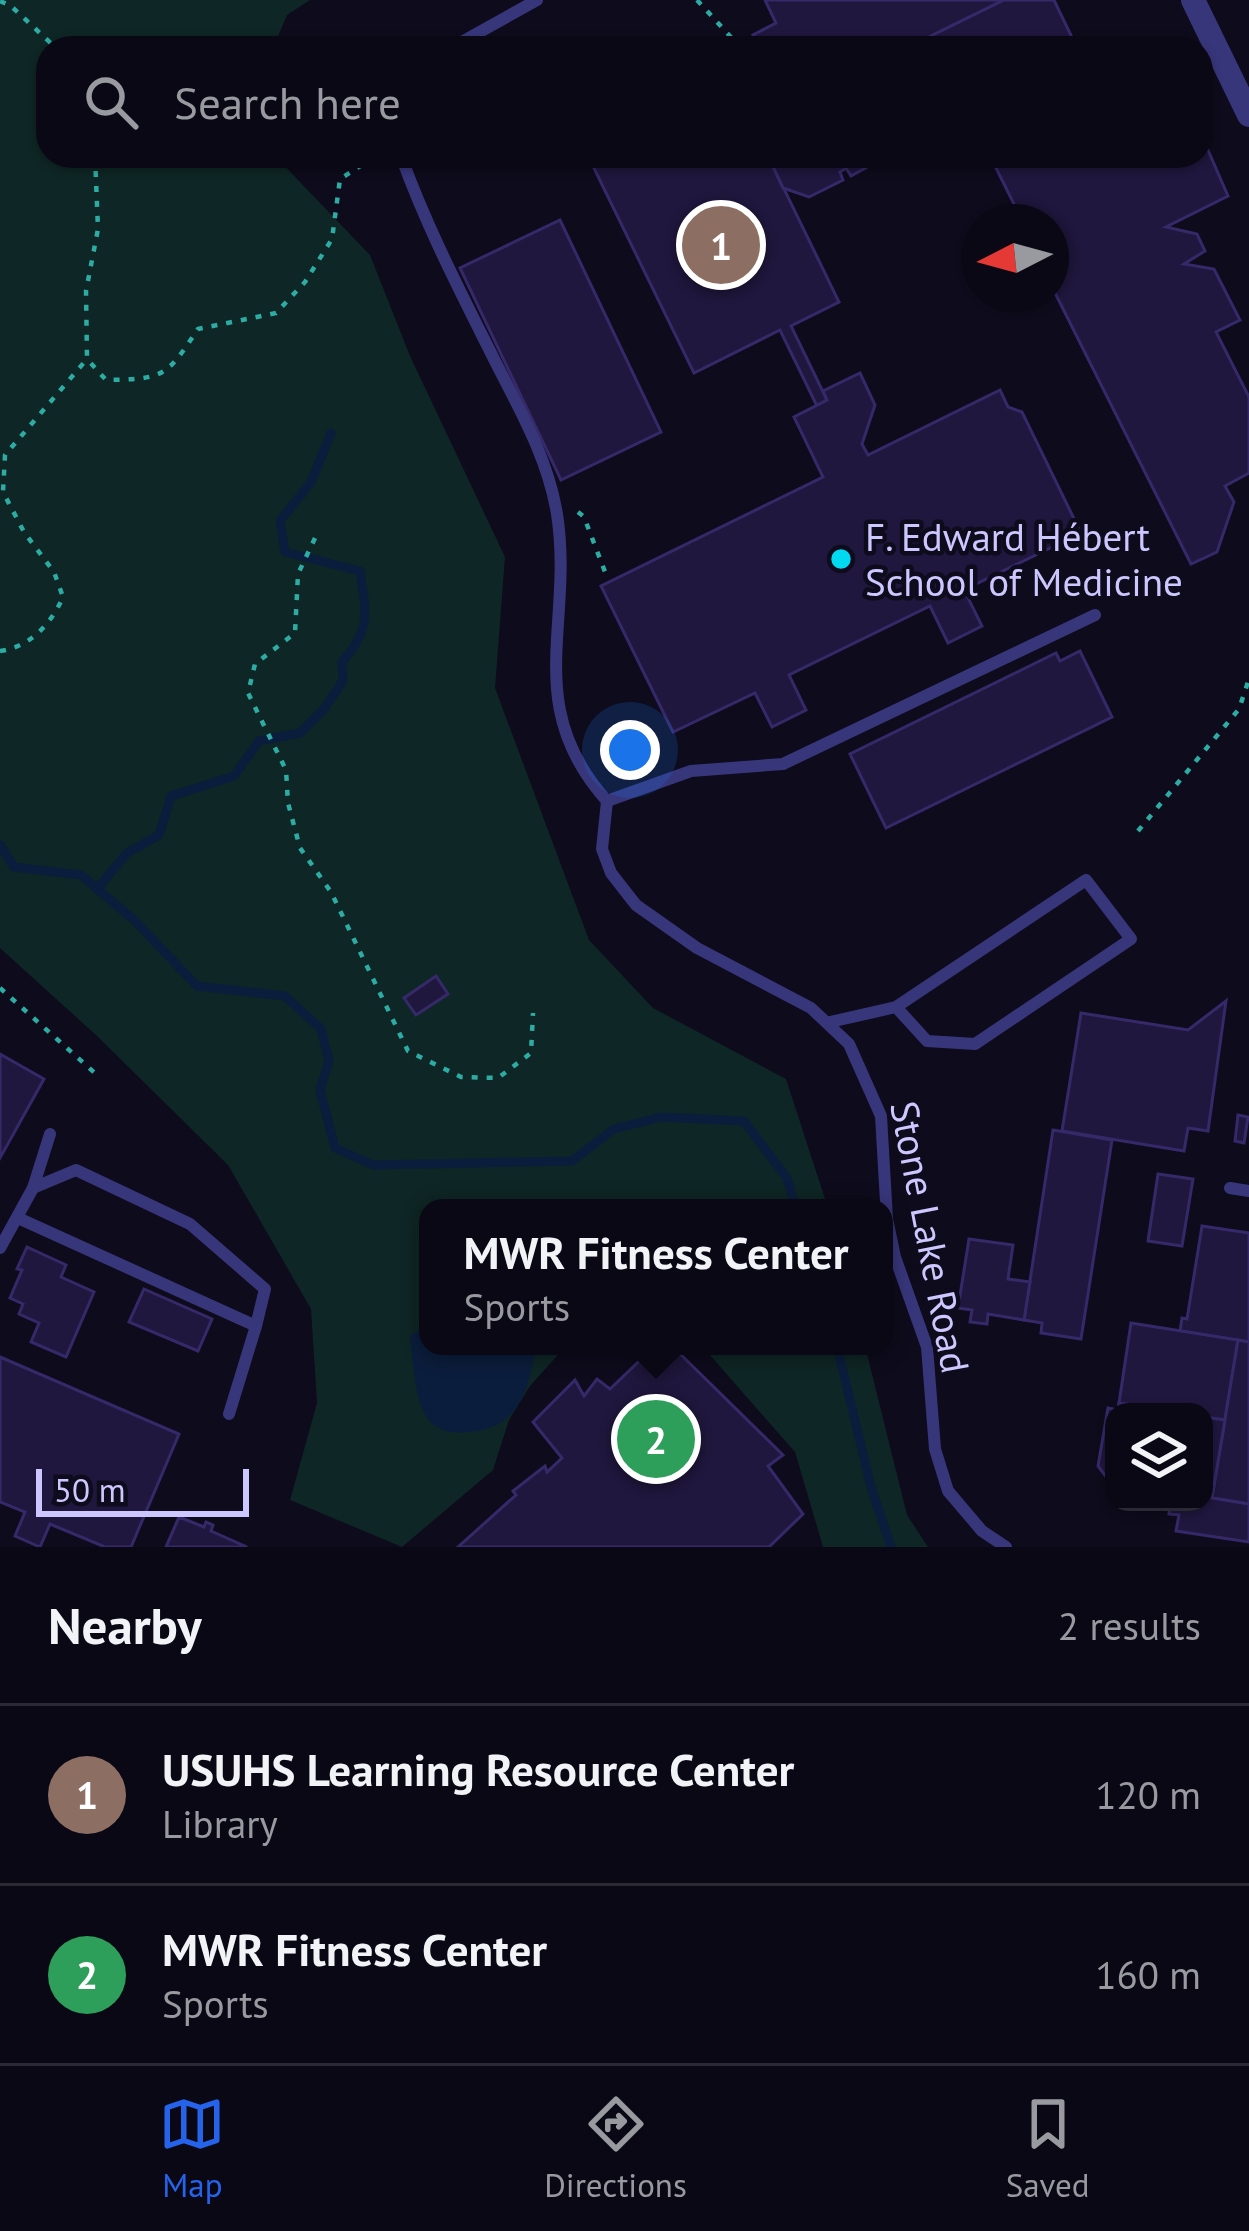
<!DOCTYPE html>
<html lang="en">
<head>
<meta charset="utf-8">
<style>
  body { margin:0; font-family:"PT Sans",sans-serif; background:#181622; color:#f1f3f6 }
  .controls { position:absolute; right:36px; bottom:36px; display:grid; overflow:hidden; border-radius:24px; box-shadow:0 3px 9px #0004 }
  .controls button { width:108px; height:108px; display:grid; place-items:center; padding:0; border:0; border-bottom:3px solid #2a2934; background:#0a0815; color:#f1f3f6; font:60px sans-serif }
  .compass { position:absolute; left:961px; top:204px; width:108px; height:108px; border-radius:50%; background:#0a0815; box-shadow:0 3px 9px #0004; rotate:264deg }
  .scale { position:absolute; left:36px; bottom:30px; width:213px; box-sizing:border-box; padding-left:12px; border:6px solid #cdc7ff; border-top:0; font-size:33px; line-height:42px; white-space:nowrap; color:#cdc7ff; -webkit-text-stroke:9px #0e0b1c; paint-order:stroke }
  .you { position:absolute; left:630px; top:750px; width:42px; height:42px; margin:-30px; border:9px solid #fff; border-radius:50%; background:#1a73e8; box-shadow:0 0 0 18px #1a73e833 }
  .badge { display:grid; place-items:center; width:78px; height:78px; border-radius:50%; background:#2563eb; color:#fff; font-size:39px; font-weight:700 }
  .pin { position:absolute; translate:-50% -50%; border:6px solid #fff; box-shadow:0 3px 12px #0006 }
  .popup { position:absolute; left:419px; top:1199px; width:474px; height:156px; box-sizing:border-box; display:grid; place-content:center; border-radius:24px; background:#0a0815; filter:drop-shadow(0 3px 9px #0005); font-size:39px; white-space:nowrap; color:#999aa0 }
  .popup b { font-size:45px; color:#f1f3f6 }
  .popup::after { content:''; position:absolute; left:50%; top:100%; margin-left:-24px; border:24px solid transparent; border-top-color:#0a0815 }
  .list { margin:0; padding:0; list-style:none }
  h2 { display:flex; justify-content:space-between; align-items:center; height:156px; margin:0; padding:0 48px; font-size:51px }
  h2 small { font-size:39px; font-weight:400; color:#999aa0 }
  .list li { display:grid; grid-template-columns:78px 1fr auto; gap:36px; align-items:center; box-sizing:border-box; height:180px; padding:0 48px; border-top:3px solid #2a2934 }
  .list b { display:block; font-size:45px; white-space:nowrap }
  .list p { margin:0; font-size:39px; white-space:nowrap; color:#999aa0 }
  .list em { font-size:39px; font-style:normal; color:#999aa0 }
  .icon { flex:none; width:66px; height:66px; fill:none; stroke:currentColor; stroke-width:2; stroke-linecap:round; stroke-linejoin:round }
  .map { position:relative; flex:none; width:1249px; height:1547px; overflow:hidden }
  .search { position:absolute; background:#0a0815; box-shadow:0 3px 9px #0004; left:36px; right:36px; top:36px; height:132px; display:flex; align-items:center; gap:30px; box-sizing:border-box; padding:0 42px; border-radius:36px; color:#999aa0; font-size:45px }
  .sheet { height:516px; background:#0a0815 }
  nav { display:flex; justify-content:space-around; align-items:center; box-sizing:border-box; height:168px; border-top:3px solid #2a2934; background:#0a0815; font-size:33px; color:#999aa0 }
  nav a { display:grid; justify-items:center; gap:6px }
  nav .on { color:#2563eb }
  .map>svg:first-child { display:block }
  .green { fill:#0e2625 }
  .water { fill:#0b1d3c }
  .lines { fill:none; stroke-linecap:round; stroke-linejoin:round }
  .stream { stroke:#0b1d3c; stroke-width:9 }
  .building { fill:#1f173d; stroke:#362969; stroke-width:3 }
  .path { stroke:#2daca4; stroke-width:4.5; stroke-dasharray:6 9; stroke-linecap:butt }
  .service { stroke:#38367b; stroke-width:12 }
  .minor { stroke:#38367b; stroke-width:24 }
  .poi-dot { fill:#01d9f0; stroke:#0e0b1c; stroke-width:4.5 }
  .labels { text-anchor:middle; stroke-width:9; stroke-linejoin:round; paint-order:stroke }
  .poi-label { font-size:39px; fill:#cdc7ff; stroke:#0e0b1c; text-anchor:start }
  .street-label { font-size:39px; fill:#cdc7ff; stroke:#0e0b1c }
</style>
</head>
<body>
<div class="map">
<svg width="1249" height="1547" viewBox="0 0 1249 1547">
  <rect width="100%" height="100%" fill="#0e0b1c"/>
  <!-- green -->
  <g class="green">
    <path d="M0,0H310L287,15L273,48H48V156H275L370,255L410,356L505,557L495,688L589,940L653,1008L786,1079L828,1208H428V1346H566L530,1386L509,1420L493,1470L402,1547L290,1500L317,1403L311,1309L228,1165L97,1036L0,948Z"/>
    <path d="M702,1346H865L907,1515L928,1547H823L795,1452Z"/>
  </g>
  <!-- water -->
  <path class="water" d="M428,1325V1346H536C529,1389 519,1428 470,1432C458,1433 444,1433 434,1425C413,1409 414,1360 410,1336Z"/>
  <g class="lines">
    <!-- stream -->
    <g class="stream">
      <path d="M0,845L14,867L81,875L134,920L197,986L285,996L321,1029L329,1061L320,1090L335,1148L373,1165L572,1161L614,1129L661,1117L744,1121L787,1178L796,1208"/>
      <path d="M97,889L127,853L159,835L171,796L234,776L259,741L300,733L324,709L343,681L342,662C372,627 366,615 360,571L285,552L280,521L311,482L331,433"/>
      <path d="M837,1346L871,1487L891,1547"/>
    </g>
  </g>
  <!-- building -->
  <g class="building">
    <path d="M765,0H1004L907,48H760L753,35L776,23Z"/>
    <path d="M1004,0H1054L1077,48H937L931,36Z"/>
    <path d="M1201,134L1228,196L1166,227L1197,234L1205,251L1184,264L1214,269L1240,320L1216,332L1249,397V473L1225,486L1234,502L1217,552L1191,564L1051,285V222H1015L1019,214L990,156H1201Z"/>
    <path d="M593,156H768L839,302L791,326L827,400L817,406L780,330L694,373L589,158Z"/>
    <path d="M768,156H887L851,176L846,168L840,172L843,180L809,197L783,188Z"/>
    <path d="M560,220L661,432L561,480L460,268Z"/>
    <path d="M860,373L875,405L862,444L868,455L1000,390L1008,407L1022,412L1081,533L964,590L982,626L948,643L930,606L789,675L806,710L772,727L755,693L673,732L601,586L823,477L794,417L827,400L823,391Z"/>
    <path d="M1080,651L1112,717L886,828L850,754L1056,653L1060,661Z"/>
    <path d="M436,976L448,994L416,1015L404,998Z"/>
    <path d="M1226,1001L1208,1131L1188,1128L1184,1151L1062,1131L1081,1013L1188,1030Z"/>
    <path d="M0,1054L44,1079L0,1158Z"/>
    <path d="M1238,1115L1248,1117L1244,1143L1235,1141Z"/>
    <path d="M1053,1130L1112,1140L1081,1339L1041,1333L1042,1323L1024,1320Z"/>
    <path d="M1158,1174L1193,1179L1182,1246L1148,1241Z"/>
    <path d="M1202,1226L1249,1233V1342L1180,1331L1182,1318L1187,1319Z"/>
    <path d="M969,1239L1013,1245L1008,1279L1030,1282L1024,1320L988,1314L987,1324L970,1322L972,1310L958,1308Z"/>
    <path d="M27,1247L66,1265L61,1277L94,1292L66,1357L31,1342L39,1323L19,1314L23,1304L10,1298L22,1270L17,1269Z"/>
    <path d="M144,1289L212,1319L198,1351L129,1322Z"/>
    <path d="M1131,1323L1238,1340L1225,1420L1204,1417V1412H1175L1119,1403Z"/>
    <path d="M1238,1340L1249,1342V1504L1212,1498Z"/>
    <path d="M655,1346H672L783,1455L768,1466L803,1514L769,1547H458L516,1495L513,1491L545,1466L547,1472L562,1458L533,1422L575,1380L584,1396L597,1379L610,1389Z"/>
    <path d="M0,1357L179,1434L131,1547H105L50,1524L40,1547L15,1536L25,1512L0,1502Z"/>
    <path d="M1119,1403L1175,1412H1114V1487L1098,1466L1108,1408L1118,1410Z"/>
    <path d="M1204,1417L1225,1420L1214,1485L1204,1484Z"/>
    <path d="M1204,1484L1214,1485L1212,1498L1249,1504V1542L1176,1531L1179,1515L1169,1514L1170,1502H1204Z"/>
    <path d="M179,1517L204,1527L206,1522L213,1525L211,1531L247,1547H166Z"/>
  </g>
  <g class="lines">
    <!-- path -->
    <g class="path">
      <path d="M697,0L739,46L736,48"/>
      <path d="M0,1L11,6L56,48"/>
      <path d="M95,156L98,229L86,291L87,359L106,380C165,379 166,377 198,329L276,313L305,282L332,239L340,179L370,160L382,158"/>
      <path d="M557,156H562"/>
      <path d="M424,158L455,156"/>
      <path d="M578,512L584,517L607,577"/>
      <path d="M315,538L298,574L295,633L255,664L248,693L286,770L288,803L300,848L331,892L408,1051L461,1077L498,1078L531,1053L533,1013"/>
      <path d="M0,651C30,647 51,624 63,597L54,572L24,532L3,492L5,455L87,359"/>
      <path d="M1138,831L1239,709L1249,679"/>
      <path d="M0,988L97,1075"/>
    </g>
    <!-- service -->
    <g class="service">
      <path d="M451,48L537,0"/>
      <path d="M401,156C427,228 462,295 496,363C521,412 548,459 557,514C574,625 521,705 607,801L602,849L611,873L636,905L697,948L811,1008L849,1044L881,1116L887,1219L895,1257L927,1347L935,1449L948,1491L982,1531L1006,1547"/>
      <path d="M607,801L691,771L783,764L1095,615"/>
      <path d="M1086,880L1131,939L975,1044L927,1041L896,1007Z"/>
      <path d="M830,1022L896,1007"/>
      <path d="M33,1188L76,1170L190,1224L265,1289L256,1326"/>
      <path d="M1230,1188L1249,1191"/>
      <path d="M18,1218L256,1326L229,1414"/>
      <path d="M0,1248L33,1188L50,1134"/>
    </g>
    <!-- minor -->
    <path class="minor" d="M1193,0L1249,115"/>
  </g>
  <!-- markers -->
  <circle class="poi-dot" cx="841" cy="559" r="12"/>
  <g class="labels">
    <!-- poi labels -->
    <g class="poi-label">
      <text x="865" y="551">F. Edward Hébert<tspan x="865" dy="45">School of Medicine</tspan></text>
    </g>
    <!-- street labels -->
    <g class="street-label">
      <text transform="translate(930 1237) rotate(79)" y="14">Stone Lake Road</text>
    </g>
  </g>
</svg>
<div class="controls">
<button><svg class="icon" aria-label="layers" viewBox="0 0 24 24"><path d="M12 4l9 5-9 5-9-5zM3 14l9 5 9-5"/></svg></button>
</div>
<svg class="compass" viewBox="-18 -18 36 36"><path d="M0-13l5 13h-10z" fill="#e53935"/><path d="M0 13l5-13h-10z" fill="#999aa0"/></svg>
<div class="scale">50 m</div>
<div class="you"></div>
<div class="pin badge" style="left:721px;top:245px;background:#8d6e63">1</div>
<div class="pin badge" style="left:656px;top:1439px;background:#2e9e5b">2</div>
<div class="popup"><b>MWR Fitness Center</b>Sports</div>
<div class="search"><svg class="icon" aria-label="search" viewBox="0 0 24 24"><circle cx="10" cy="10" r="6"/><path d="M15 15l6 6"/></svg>Search here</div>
</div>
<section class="sheet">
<h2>Nearby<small>2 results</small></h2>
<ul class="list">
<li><span class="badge" style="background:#8d6e63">1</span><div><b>USUHS Learning Resource Center</b><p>Library</p></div><em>120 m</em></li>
<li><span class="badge" style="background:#2e9e5b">2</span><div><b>MWR Fitness Center</b><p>Sports</p></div><em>160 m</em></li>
</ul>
</section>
<nav>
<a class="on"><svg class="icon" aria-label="map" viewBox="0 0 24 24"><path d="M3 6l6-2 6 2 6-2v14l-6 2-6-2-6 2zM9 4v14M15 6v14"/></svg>Map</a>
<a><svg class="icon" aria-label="directions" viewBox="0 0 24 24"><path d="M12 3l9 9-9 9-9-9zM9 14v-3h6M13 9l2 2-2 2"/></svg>Directions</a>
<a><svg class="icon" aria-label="saved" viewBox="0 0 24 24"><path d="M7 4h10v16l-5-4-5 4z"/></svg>Saved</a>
</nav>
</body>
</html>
